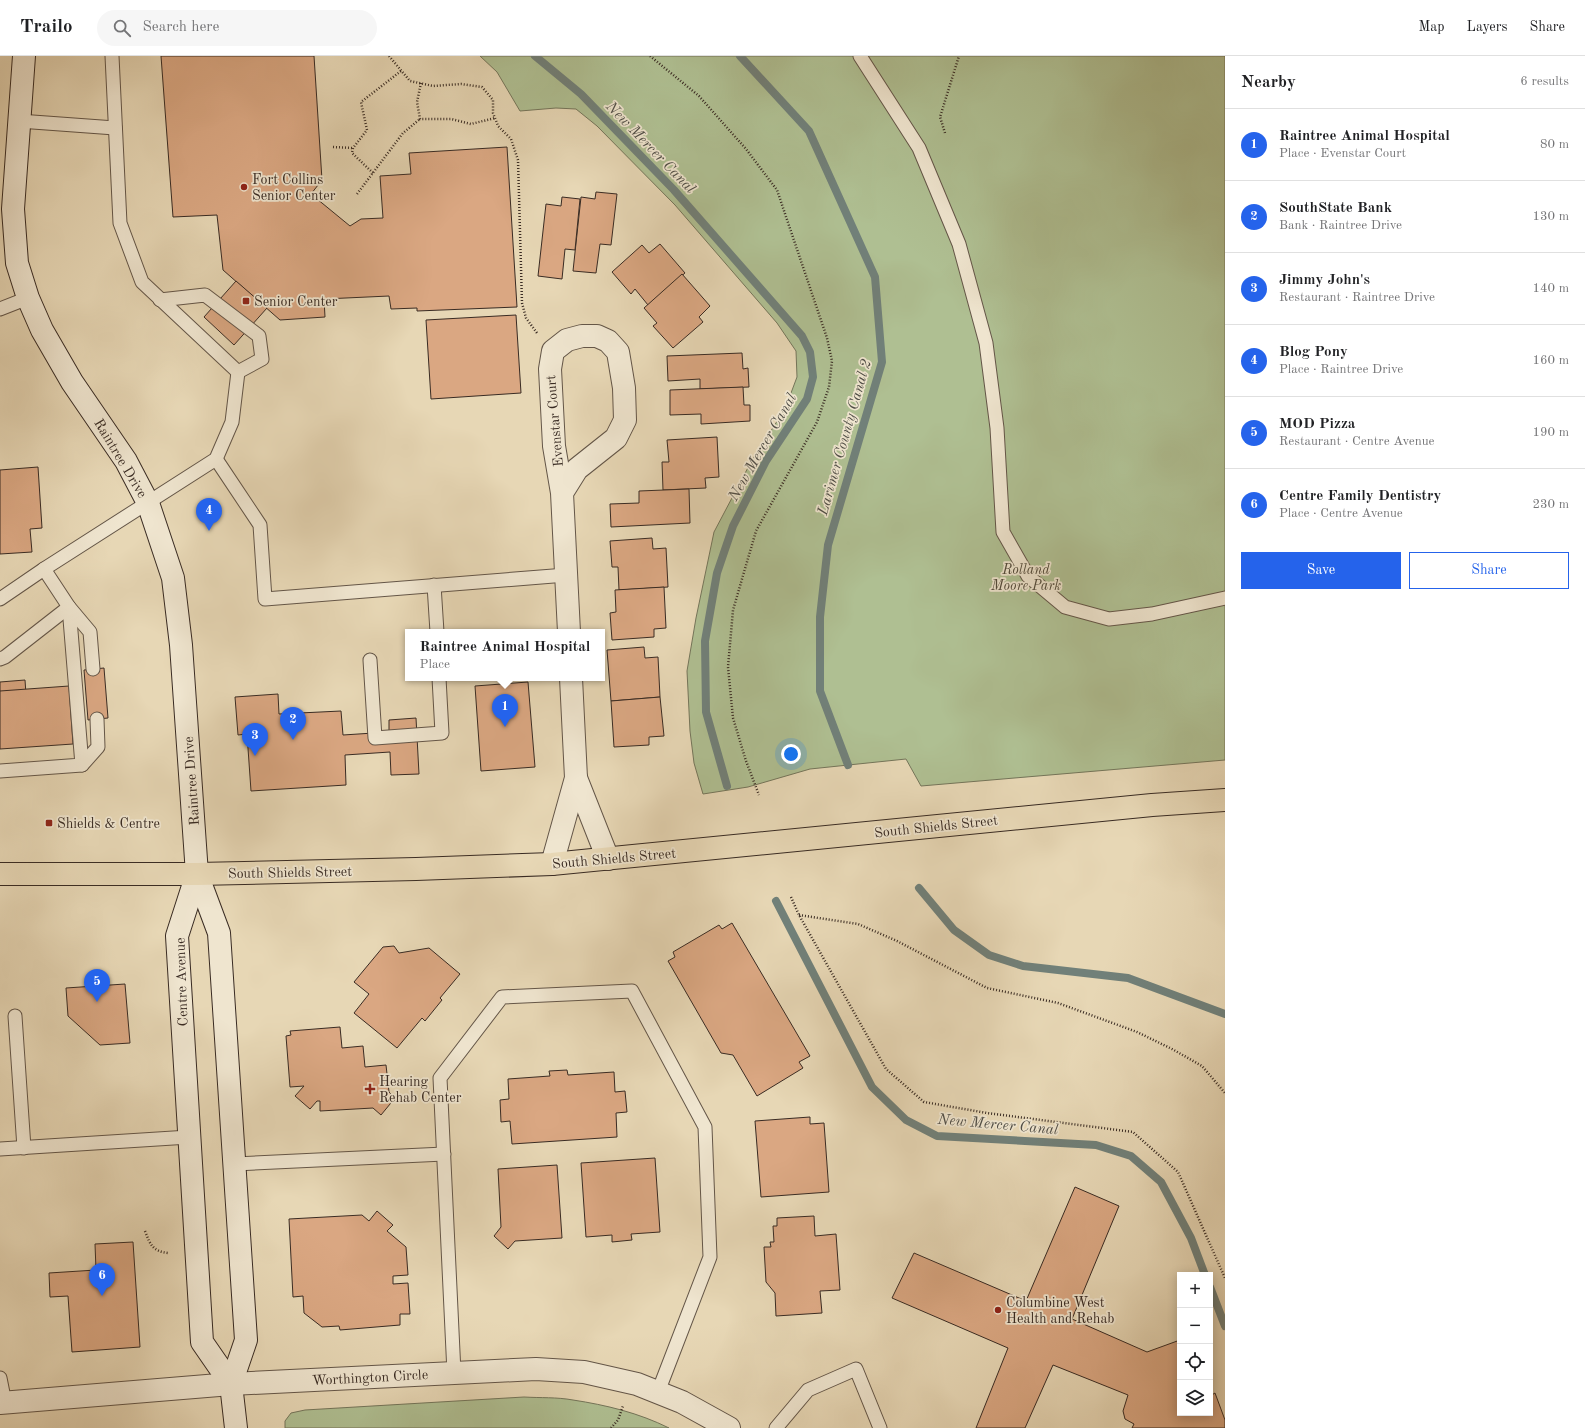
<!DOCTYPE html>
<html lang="en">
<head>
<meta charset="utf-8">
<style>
  body { margin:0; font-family:"Old Standard TT",serif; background:#f6f6f6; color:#202124 }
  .controls { position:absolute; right:12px; bottom:12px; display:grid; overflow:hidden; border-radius:0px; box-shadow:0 2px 10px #0003 }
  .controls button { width:36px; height:36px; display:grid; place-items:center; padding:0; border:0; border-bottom:1px solid #e0e0e0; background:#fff; color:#202124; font:20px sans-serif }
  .you { position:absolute; left:791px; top:698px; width:14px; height:14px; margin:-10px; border:3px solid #fff; border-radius:50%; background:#1a73e8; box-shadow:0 0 0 6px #1a73e833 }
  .badge { display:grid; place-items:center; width:26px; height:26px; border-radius:50%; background:#2563eb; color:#fff; font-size:13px; font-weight:700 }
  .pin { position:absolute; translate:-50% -33px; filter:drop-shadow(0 1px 2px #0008) }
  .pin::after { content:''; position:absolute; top:21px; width:14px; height:12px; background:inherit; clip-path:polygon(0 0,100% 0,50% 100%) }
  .popup { position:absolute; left:405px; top:573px; width:200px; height:52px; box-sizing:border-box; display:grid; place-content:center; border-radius:0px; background:#fff; filter:drop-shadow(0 1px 3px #0005); font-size:13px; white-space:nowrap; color:#757577 }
  .popup b { font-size:15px; color:#202124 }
  .popup::after { content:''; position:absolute; left:50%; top:100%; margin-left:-8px; border:8px solid transparent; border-top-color:#fff }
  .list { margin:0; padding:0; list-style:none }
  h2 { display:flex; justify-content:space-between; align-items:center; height:52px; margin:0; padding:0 16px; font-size:17px }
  h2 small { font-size:13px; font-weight:400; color:#757577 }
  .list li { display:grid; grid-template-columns:26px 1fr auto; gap:12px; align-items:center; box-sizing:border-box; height:72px; padding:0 16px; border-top:1px solid #e0e0e0 }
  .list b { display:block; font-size:15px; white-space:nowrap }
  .list p { margin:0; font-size:13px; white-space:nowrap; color:#757577 }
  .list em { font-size:13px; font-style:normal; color:#757577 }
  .actions { display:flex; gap:8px; padding:12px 16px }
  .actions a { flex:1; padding:9px 0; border:1px solid #2563eb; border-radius:0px; text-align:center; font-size:14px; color:#2563eb }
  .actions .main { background:#2563eb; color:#fff }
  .icon { flex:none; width:22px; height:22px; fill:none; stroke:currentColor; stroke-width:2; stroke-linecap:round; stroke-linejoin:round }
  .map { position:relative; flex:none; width:1225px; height:1372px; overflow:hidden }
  header { display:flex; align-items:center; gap:24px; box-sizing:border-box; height:56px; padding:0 20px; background:#fff; border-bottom:1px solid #e0e0e0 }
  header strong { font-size:19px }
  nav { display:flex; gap:22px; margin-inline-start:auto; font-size:14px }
  .search { width:280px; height:36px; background:#f6f6f6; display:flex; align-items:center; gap:10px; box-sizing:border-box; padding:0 14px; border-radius:22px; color:#757577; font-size:15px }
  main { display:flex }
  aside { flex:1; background:#fff }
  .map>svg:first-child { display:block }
  .green { fill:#afbf92; stroke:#74755a }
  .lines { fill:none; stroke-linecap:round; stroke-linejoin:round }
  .stream { stroke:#718079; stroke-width:8 }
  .building { fill:#daa782; stroke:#392b23 }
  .lane-casing { stroke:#645648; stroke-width:15 }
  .street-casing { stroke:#645648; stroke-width:24 }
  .secondary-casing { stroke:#392b23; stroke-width:24 }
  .primary-casing { stroke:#392b23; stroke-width:24 }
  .path { stroke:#392b23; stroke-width:2.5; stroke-dasharray:1 2; stroke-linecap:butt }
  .lane { stroke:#efe5cf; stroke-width:13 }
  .street { stroke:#efe5cf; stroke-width:22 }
  .secondary { stroke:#efe5cf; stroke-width:22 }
  .primary { stroke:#e7d7b5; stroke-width:22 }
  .poi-dot { fill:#8f2418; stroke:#efe5cf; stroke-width:1.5 }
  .labels { text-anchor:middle; stroke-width:3.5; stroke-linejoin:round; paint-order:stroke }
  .poi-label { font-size:14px; fill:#392b23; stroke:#efe5cf; text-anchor:start }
  .street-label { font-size:14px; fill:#392b23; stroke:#efe5cf }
  .park-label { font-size:14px; font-style:italic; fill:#514939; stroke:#efe5cf }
  .water-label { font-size:15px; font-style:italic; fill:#504e47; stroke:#efe5cf }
</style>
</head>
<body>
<header>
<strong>Trailo</strong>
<div class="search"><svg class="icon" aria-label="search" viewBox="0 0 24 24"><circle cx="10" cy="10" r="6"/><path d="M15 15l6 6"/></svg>Search here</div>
<nav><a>Map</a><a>Layers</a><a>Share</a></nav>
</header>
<main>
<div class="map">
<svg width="1225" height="1372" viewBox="0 0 1225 1372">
  <rect width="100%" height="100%" fill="#e7d7b5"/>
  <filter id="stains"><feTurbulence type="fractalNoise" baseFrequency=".005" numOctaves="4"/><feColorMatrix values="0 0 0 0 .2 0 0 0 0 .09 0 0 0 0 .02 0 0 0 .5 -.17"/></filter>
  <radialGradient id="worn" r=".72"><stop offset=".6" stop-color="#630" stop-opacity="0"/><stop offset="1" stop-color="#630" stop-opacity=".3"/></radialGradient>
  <!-- green -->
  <g class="green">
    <path d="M480,0H1225V704L921,730L906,703L810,713L748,731L703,738L694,707L690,675L687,615L696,562L714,476L752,404L785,353L797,321L796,295L777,267L675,149L597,70L576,53L556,52L520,55L497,16Z"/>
    <path d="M524,1341C540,1342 557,1341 573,1344C606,1349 639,1357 669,1372H285V1365L291,1357L305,1354Z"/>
  </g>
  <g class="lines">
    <!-- stream -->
    <g class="stream">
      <path d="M535,0L581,38L674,134L802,280L810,296L813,321L807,343L766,405L733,470L717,517L705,585L706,656L727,730"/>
      <path d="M740,0L809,75L875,221L882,306L828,489L820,561V635L848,709"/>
      <path d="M919,832L954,874L989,899L1023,910L1128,922L1225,958"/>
      <path d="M776,845L872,1031L906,1064L937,1080L1096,1089L1131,1100L1161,1126L1191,1182L1205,1219"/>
      <path d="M1210,1231L1225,1270"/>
    </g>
  </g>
  <!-- building -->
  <g class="building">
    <path d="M161,0H314L322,124L311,138L350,170L361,163L383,162L380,120L411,118L409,97L507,91L517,251L417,255V252L391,253L389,240L324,243L325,261L280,264L223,214L217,159L173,161Z"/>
    <path d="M596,136L617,138L611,189L600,188L596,217L573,215L581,141L595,143Z"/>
    <path d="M562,141L580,143L575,194L565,193L562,223L538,220L546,148L561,150Z"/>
    <path d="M660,188L685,217L648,249L635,233L631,238L612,216L642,189L649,197Z"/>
    <path d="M682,218L710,250L699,261L703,266L673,292L653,270L657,267L644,252Z"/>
    <path d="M236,225L267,252L234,289L204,261Z"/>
    <path d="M516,259L521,337L431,343L426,264Z"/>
    <path d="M742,297L743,313L748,312L749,331L700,333V323L668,325L667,300Z"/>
    <path d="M743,331L744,349H750V365L701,368V358L670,359V334Z"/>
    <path d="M717,381L719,421L705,422L706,432L663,434L662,406H669L667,384Z"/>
    <path d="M38,411L42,472L30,473L32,496L0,498V414Z"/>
    <path d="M689,433L690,467L611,471L610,448L639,447V435Z"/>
    <path d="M652,482L653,493L666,492L668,531L619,534L618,511H612L610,485Z"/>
    <path d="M664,531L666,572L654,573V581L612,584L610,557L616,556L615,534Z"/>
    <path d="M644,591L645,602L658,601L660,641L611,645L607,594Z"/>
    <path d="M104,612L108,662L88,664L84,614Z"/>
    <path d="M25,624L29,681L0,683V626Z"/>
    <path d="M528,626L535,711L481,715L475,630Z"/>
    <path d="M69,630L73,688L0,693V635Z"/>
    <path d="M278,638L279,658L341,655L343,679L389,676V664L416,662L419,718L391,719L390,696L345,699L346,729L251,735L247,678L238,679L235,641Z"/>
    <path d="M660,641L664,680L649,681V689L614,691L611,645Z"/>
    <path d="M732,867L810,1000L799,1006L803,1012L757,1040L733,999L721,997L668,905L675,901L673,896L719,869L722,873Z"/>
    <path d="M394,890L399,897L429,892L460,918L440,942L442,944L425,965L422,962L397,992L354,957L369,938L354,926L383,891Z"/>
    <path d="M125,928L130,987L100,989L68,960L66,932Z"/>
    <path d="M340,971L342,992L363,990L365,1011L386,1009L389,1036L395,1042L381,1059L373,1052L320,1055V1045H317L310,1053L295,1040L304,1030L290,1031L286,980L291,979L290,975Z"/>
    <path d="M567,1014L568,1019L614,1016L615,1036L625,1035L627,1056L616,1057L617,1081L512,1088L510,1065L501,1066L500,1044L509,1043L508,1023L550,1020L549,1015Z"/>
    <path d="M810,1061V1068L824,1067L829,1136L761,1141L755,1065Z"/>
    <path d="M655,1102L660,1176L631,1178L632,1184L612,1186V1179L586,1181L581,1107Z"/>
    <path d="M557,1109L562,1182L515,1185L508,1193L494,1180L501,1171L498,1113Z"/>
    <path d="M1075,1131L1119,1150L1072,1263L1147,1296L1180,1284V1357H1210V1340L1215,1337L1225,1364V1372H1132L1134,1368L1125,1363L1123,1355L1128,1339L1053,1309L1025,1372H976L1008,1292L892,1242L914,1197L1026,1245Z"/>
    <path d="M377,1155L393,1169L387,1175L406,1191L408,1219L393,1220V1228L408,1227L410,1258H400V1269L340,1274L339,1270L322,1271L304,1257L303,1240L293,1241L289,1163L362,1159L369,1165Z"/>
    <path d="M814,1160L815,1180L836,1178L840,1234L820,1235L822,1257L776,1260L775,1237L766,1226L764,1191H771L770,1186H774L773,1170H777V1162Z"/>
    <path d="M133,1186L140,1291L72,1296L68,1240L50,1241L49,1217L96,1214L95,1188Z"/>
  </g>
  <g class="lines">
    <!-- lane casing -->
    <g class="lane-casing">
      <g id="lane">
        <path d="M112,0L120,167L142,226L238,316"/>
        <path d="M860,0L919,92L959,188L986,287L997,372L1003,476L1028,520L1065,551L1109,563L1152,558L1225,542"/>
        <path d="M19,65L115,72"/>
        <path d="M160,244L205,239L259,280L262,303L238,316"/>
        <path d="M0,253L28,242"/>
        <path d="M216,403L260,469L265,543L566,519"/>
        <path d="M434,529L437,576"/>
        <path d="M0,543L44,513L216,403L232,366L238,316"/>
        <path d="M0,603L5,601L69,551L90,576L93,613"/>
        <path d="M370,604L375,682L442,677L439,622"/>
        <path d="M82,709L98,691L97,663"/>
        <path d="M0,715L82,709L69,551L44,513"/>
        <path d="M15,960L24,1092"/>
        <path d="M0,1093L189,1081"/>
        <path d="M235,1108L444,1098"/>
        <path d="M454,1317L440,1022L502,941L632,935L705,1071L710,1201L658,1336"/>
        <path d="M0,1322L5,1347"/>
        <path d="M776,1372L808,1334L856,1313L880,1372"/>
      </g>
    </g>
    <!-- street casing -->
    <g class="street-casing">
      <g id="street">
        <path d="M562,437L577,413L616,382L625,364L624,332L618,296L608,285L597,280H582L567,284L553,295L550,313L554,390L562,437L569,576"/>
        <path d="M576,722L608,803"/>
        <path d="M552,808L576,722L571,622"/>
        <path d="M0,1347L231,1328L536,1313L584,1316L637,1328L682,1346L729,1372"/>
      </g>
    </g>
    <!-- secondary casing -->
    <g class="secondary-casing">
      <g id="secondary">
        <path d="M24,0L13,153L17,207L28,242L42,274L72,326L126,405L148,447L173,522L181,589L197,818L219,877L246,1284L231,1328L236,1372"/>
        <path d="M197,818L177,880L202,1286L231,1328"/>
      </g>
    </g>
    <!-- primary casing -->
    <g class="primary-casing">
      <path id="primary" d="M0,818H197L416,813L552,808L1152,749L1225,744"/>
    </g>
    <!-- path -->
    <g class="path">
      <path d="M389,0L410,25L433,30L461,28L482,31L493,44V57L498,70L511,83L518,104L522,247L526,262L537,277"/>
      <path d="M650,0L699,40L746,93L777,134L827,282L832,305L829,331L817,366L756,475L733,554L728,611L733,662L746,705L759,739"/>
      <path d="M421,27L417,46L420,63H451L471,68L495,62"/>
      <path d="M945,77L940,61L959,0"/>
      <path d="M333,91L353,92"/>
      <path d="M373,117L352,97L353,92L367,74L361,46L401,15"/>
      <path d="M357,138L403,77L420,63"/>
      <path d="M791,841L799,859L886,1013L924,1046L987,1057L1133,1076L1178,1116L1225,1222"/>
      <path d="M799,859L858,868L897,885L987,932L1058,947L1137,976L1172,993L1202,1010L1225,1037"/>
      <path d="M145,1175C150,1188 152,1195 168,1197"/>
      <path d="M611,1372L618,1364L623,1350"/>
    </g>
    <!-- lane -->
    <use href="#lane" class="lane"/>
    <!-- street -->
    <use href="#street" class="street"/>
    <!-- secondary -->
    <use href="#secondary" class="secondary"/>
    <!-- primary -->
    <use href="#primary" class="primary"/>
  </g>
  <!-- markers -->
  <g class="poi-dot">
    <circle cx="244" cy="131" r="4"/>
    <rect x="242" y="241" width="8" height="8" rx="2"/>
    <rect x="45" y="763" width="8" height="8" rx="2"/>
    <path d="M368 1027h4v4h4v4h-4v4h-4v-4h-4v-4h4z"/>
    <circle cx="998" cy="1254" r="4"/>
  </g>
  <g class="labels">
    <!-- poi labels -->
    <g class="poi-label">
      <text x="252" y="128">Fort Collins<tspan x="252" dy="16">Senior Center</tspan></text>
      <text x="254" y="250">Senior Center</text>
      <text x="57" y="772">Shields &amp; Centre</text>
      <text x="379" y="1030">Hearing<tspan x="379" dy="16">Rehab Center</tspan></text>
      <text x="1006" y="1251">Columbine West<tspan x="1006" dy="16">Health and Rehab</tspan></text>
    </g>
    <!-- street labels -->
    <g class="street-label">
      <text transform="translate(554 365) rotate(-95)" y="5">Evenstar Court</text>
      <text transform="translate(121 402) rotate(59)" y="5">Raintree Drive</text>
      <text transform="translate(191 725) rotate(-94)" y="5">Raintree Drive</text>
      <text transform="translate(936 770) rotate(-6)" y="5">South Shields Street</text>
      <text transform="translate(614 802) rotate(-5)" y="5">South Shields Street</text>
      <text transform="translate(290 816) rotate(-1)" y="5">South Shields Street</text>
      <text transform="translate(181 926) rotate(-92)" y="5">Centre Avenue</text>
      <text transform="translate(370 1321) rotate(-3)" y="5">Worthington Circle</text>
    </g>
    <!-- park labels -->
    <g class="park-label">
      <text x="1026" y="518">Rolland<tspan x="1026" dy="16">Moore Park</tspan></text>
    </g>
    <!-- water labels -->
    <g class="water-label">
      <text transform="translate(651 91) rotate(46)" y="5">New Mercer Canal</text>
      <text transform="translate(844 381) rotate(-74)" y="5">Larimer County Canal 2</text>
      <text transform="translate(762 391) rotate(-60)" y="5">New Mercer Canal</text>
      <text transform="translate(998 1068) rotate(5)" y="5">New Mercer Canal</text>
    </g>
  </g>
  <rect width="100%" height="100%" filter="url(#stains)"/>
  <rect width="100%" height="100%" fill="url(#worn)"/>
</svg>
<div class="controls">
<button>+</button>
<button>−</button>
<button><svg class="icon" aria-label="locate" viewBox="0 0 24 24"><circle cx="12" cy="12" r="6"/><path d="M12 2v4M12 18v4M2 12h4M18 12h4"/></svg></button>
<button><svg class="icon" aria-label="layers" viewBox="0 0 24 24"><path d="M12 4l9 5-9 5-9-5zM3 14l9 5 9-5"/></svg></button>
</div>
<div class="you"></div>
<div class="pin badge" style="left:505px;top:671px">1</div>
<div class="popup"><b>Raintree Animal Hospital</b>Place</div>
<div class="pin badge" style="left:293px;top:684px">2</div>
<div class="pin badge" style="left:255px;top:700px">3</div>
<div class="pin badge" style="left:209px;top:475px">4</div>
<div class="pin badge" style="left:97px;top:946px">5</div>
<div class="pin badge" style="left:102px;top:1240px">6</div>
</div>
<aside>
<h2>Nearby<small>6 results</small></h2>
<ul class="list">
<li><span class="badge">1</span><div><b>Raintree Animal Hospital</b><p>Place · Evenstar Court</p></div><em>80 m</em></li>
<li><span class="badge">2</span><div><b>SouthState Bank</b><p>Bank · Raintree Drive</p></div><em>130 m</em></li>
<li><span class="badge">3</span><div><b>Jimmy John's</b><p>Restaurant · Raintree Drive</p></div><em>140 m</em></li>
<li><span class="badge">4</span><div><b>Blog Pony</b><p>Place · Raintree Drive</p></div><em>160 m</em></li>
<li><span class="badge">5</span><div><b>MOD Pizza</b><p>Restaurant · Centre Avenue</p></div><em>190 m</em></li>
<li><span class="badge">6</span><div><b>Centre Family Dentistry</b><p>Place · Centre Avenue</p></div><em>230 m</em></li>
</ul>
<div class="actions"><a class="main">Save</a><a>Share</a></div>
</aside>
</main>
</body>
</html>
